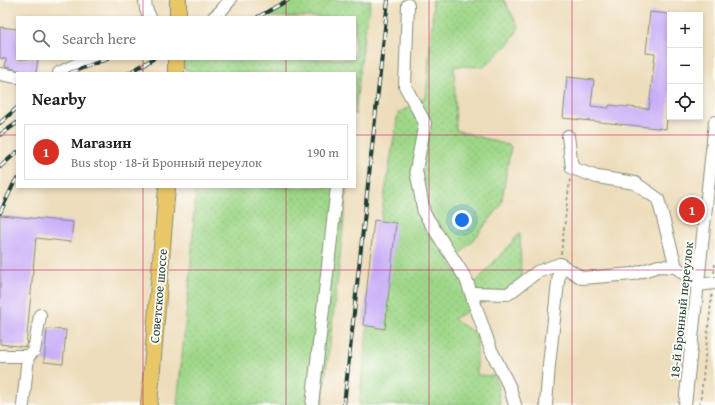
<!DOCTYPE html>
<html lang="en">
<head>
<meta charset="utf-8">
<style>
  body { margin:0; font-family:"Gentium Book Plus",serif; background:#f6f6f6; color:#202124 }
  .controls { position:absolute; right:12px; top:12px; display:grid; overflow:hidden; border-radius:0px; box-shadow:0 2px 6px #0003 }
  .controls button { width:36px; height:36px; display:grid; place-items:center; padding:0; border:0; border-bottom:1px solid #e0e0e0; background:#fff; color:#202124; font:20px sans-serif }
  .you { position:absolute; left:462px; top:220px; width:14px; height:14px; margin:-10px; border:3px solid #fff; border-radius:50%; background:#1a73e8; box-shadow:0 0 0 6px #1a73e833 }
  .badge { display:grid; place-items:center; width:26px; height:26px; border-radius:50%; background:#d93025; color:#fff; font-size:13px; font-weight:700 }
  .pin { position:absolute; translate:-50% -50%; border:2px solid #fff; box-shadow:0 1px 4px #0006 }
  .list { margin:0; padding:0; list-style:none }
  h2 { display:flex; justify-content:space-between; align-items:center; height:52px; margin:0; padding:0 16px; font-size:17px }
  h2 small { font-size:13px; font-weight:400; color:#757577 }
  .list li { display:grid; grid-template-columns:26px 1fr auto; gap:12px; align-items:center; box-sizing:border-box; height:56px; margin:0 8px 8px; padding:0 8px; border:1px solid #e0e0e0; border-radius:0px }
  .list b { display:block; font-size:15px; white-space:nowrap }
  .list p { margin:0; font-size:13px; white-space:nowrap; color:#757577 }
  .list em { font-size:13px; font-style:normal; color:#757577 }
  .icon { flex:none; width:22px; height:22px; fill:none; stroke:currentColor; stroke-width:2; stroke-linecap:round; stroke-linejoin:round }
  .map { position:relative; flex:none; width:715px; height:405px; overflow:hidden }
  .search { position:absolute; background:#fff; box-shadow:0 2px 6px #0003; left:16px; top:16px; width:340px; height:44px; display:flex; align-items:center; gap:10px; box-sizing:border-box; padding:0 14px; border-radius:0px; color:#757577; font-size:15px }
  .panel { position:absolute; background:#fff; box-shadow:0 2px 6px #0003; left:16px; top:72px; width:340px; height:116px; border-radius:0px }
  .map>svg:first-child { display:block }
  .grass { fill:url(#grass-dots); stroke:#5f8a5e }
  .building { fill:#c8adf8 }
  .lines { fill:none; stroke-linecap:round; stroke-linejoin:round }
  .minor-casing { stroke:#868d78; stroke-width:14 }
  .major-casing { stroke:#868d78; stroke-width:18 }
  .path { stroke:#868d78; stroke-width:1.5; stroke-dasharray:3 3; stroke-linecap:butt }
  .minor { stroke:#fff; stroke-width:12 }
  .major { stroke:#e9c769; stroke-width:16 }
  .rail-casing { stroke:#1f3d34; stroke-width:4 }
  .rail { stroke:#fdfcf7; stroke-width:2.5; stroke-dasharray:8; stroke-linecap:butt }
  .grid { fill:none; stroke:#c2185b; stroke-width:1; stroke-opacity:0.55 }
  .labels { text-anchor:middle; stroke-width:4; stroke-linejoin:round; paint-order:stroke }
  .street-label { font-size:13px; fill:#1f3d34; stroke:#fdfcf7 }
</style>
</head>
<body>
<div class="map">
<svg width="715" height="405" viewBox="0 0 715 405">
  <defs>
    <pattern id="grass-dots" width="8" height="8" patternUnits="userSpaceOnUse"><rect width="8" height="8" fill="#9fd788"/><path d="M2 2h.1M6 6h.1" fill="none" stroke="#88b976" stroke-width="1.8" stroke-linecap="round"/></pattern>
  </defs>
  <rect width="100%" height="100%" fill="#fdfcf7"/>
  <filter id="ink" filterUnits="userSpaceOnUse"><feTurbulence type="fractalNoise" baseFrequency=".025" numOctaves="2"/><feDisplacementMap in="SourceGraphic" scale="8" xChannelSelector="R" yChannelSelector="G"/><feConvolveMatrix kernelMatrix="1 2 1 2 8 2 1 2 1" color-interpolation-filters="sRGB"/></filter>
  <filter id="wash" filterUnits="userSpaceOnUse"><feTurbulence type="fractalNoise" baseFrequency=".012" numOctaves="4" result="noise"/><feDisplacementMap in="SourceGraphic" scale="16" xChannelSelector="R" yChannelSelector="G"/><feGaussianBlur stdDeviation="0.9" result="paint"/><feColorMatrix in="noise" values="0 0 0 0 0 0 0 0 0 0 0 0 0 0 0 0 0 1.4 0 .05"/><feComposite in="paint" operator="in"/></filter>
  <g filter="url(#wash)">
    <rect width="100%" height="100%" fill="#eeddbc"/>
    <!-- grass -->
    <g class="grass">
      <path d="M294,0H371L364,36L355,115V73H195L184,69V59H355V17H269Z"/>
      <path d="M432,0H504L519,28L509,43L484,67L454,66L456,130L511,146L501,205L475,238L451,264L469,290L520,233L521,279L510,288L453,319L477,334V375L496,376L500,405H359L375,254L398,113L426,97L433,9Z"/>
      <path d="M196,187H347L338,276L322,405H177L190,277Z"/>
    </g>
    <g id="blocks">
      <!-- building -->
      <g class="building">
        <path d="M650,12L670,14V90L666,129L563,118L567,77L594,80L591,106L609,108V105L649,109L655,54L646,53Z"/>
        <path d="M0,27L17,29V59H38L36,73L22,72L18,70L5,67L6,59L0,58Z"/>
        <path d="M0,215L73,222L71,242L36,238L26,347L0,344Z"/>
        <path d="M374,220L396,223L385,329L363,325Z"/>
        <path d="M47,329L66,330L63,364L44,362Z"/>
      </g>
    </g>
  </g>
  <g filter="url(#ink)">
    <use href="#blocks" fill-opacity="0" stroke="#868d78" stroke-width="1"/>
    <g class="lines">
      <!-- minor casing -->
      <g class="minor-casing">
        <g id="minor">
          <path d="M145,0L146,9L150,17"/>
          <path d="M408,5L405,86L425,123L416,170L424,213L466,279L491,350L510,388L515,405"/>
          <path d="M214,17L220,12L230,0"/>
          <path d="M59,73L86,60L93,59"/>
          <path d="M0,74L17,77"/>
          <path d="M568,136L572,168L597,177L635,183L658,199L676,267L698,285L715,283"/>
          <path d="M472,293L508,294L537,272L560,264L582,278L633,274L659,266L676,267"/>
          <path d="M0,356H28"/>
          <path d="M23,405L28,356L34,351L40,315"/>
          <path d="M312,405L337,187"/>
          <path d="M546,405L549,365L560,264"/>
          <path d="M685,405L715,122"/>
        </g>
      </g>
      <!-- major casing -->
      <g class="major-casing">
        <g id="major">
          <path d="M178,17V0"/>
          <path d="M176,73V59"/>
          <path d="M149,405L167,187"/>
        </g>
      </g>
      <!-- path -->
      <g class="path">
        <path d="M561,254L570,178"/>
        <path d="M714,273L715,263"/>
        <path d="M700,405L712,293"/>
      </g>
      <!-- minor -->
      <use href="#minor" class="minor"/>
      <!-- major -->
      <use href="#major" class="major"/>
      <!-- rail casing -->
      <g class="rail-casing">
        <g id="rail">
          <path d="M258,17L288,0"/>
          <path d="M70,73L101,61L108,59"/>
          <path d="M129,73L153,59"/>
          <path d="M0,123L17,108"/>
          <path d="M0,135L17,123"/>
          <path d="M0,167L17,152"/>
          <path d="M0,213L14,183L17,179"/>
          <path d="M344,405L388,0"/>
        </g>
      </g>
      <!-- rail -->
      <use href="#rail" class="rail"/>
    </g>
  </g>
  <!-- grid -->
  <path class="grid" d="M143,0V17M286,0V17M429,0V405M572,0V405M143,59V73M286,59V73M0,135H17M355,135H715M143,187V405M286,187V405M0,270H715"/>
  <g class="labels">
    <!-- street labels -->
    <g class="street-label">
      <text transform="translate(158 296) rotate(-85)" y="5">Советское шоссе</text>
      <text transform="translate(681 310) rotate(-84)" y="5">18-й Бронный переулок</text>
    </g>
  </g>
</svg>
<div class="controls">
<button>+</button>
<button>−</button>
<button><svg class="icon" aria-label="locate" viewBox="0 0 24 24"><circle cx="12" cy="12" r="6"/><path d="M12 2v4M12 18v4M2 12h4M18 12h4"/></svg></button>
</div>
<div class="you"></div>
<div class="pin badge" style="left:692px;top:210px">1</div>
<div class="search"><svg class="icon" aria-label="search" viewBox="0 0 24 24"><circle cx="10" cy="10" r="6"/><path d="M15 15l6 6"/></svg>Search here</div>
<section class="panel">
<h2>Nearby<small></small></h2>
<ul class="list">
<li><span class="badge">1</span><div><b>Магазин</b><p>Bus stop · 18-й Бронный переулок</p></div><em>190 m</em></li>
</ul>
</section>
</div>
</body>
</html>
